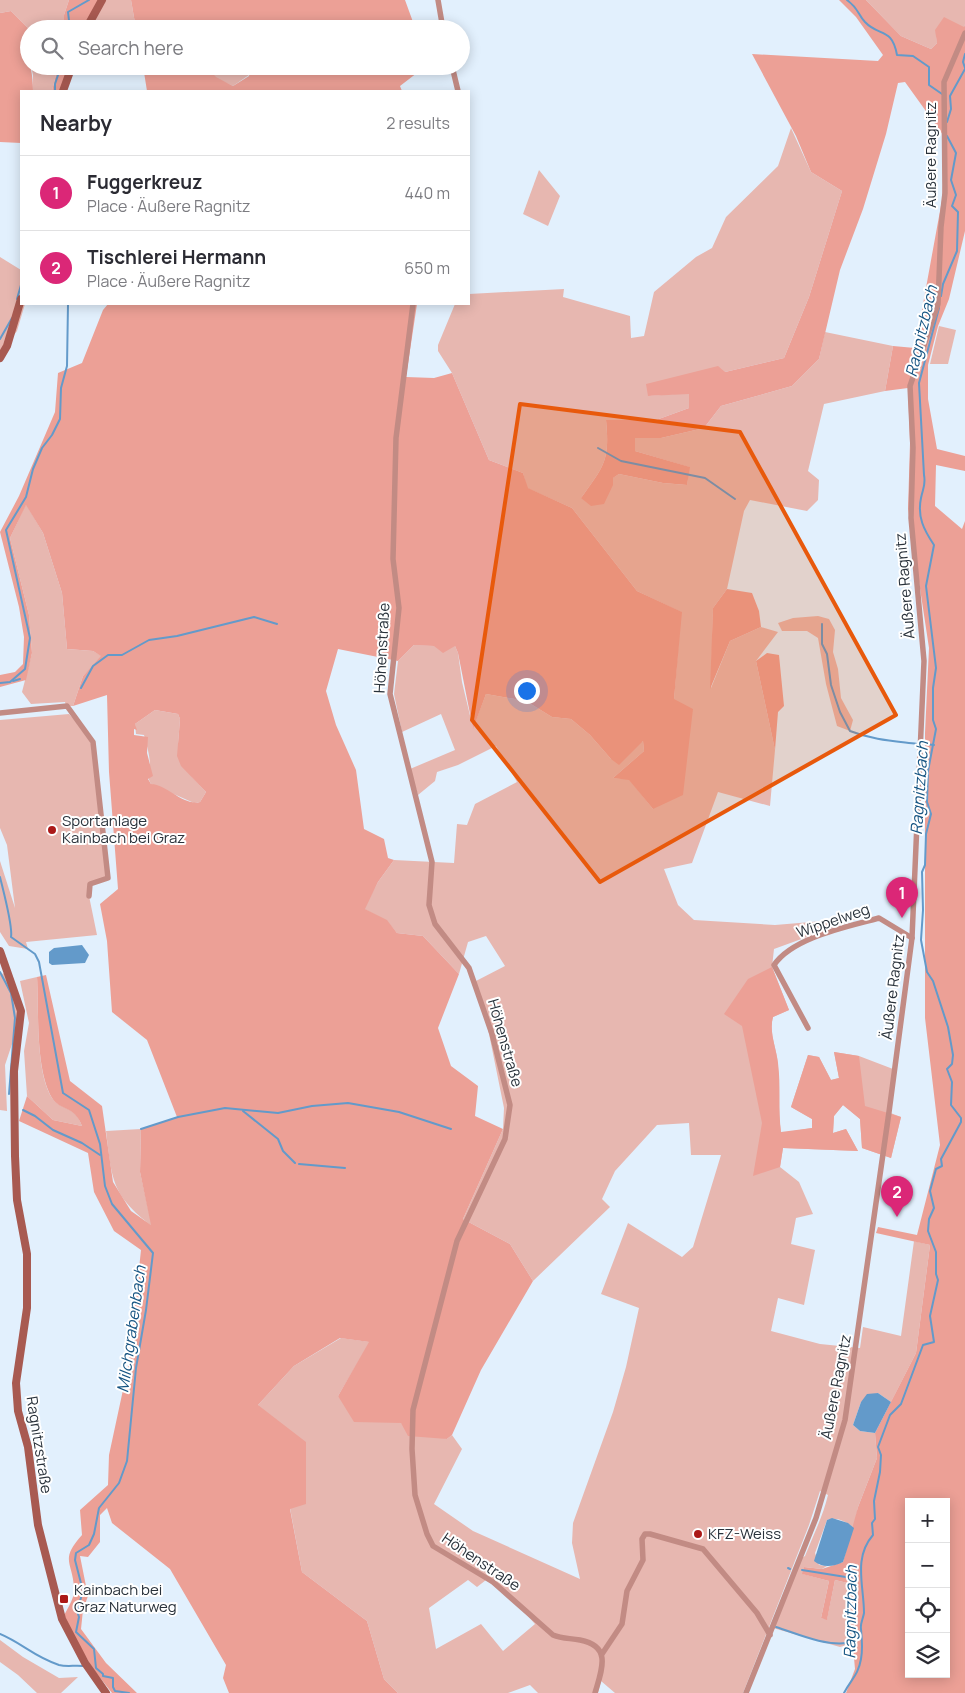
<!DOCTYPE html>
<html lang="en">
<head>
<meta charset="utf-8">
<style>
  body { margin:0; font-family:Manrope,sans-serif; background:#f7f7f7; color:#2b2b33 }
  .controls { position:absolute; right:15px; bottom:15px; display:grid; overflow:hidden; border-radius:0px; box-shadow:0 2px 12px #0003 }
  .controls button { width:45px; height:45px; display:grid; place-items:center; padding:0; border:0; border-bottom:1px solid #e1e1e2; background:#fff; color:#2b2b33; font:25px sans-serif }
  .you { position:absolute; left:526px; top:690px; width:18px; height:18px; margin:-12px; border:4px solid #fff; border-radius:50%; background:#1a73e8; box-shadow:0 0 0 8px #1a73e833 }
  .badge { display:grid; place-items:center; width:32px; height:32px; border-radius:50%; background:#db2777; color:#fff; font-size:16px; font-weight:700 }
  .pin { position:absolute; translate:-50% -41px; filter:drop-shadow(0 1px 2px #0008) }
  .pin::after { content:''; position:absolute; top:26px; width:18px; height:15px; background:inherit; clip-path:polygon(0 0,100% 0,50% 100%) }
  .list { margin:0; padding:0; list-style:none }
  h2 { display:flex; justify-content:space-between; align-items:center; height:65px; margin:0; padding:0 20px; font-size:21px }
  h2 small { font-size:16px; font-weight:400; color:#7c7c81 }
  .list li { display:grid; grid-template-columns:32px 1fr auto; gap:15px; align-items:center; box-sizing:border-box; height:75px; padding:0 20px; border-top:1px solid #e1e1e2 }
  .list b { display:block; font-size:19px; white-space:nowrap }
  .list p { margin:0; font-size:16px; white-space:nowrap; color:#7c7c81 }
  .list em { font-size:16px; font-style:normal; color:#7c7c81 }
  .icon { flex:none; width:28px; height:28px; fill:none; stroke:currentColor; stroke-width:2; stroke-linecap:round; stroke-linejoin:round }
  .map { position:relative; flex:none; width:965px; height:1693px; overflow:hidden }
  .search { position:absolute; background:#fff; box-shadow:0 2px 12px #0003; left:20px; top:20px; width:450px; height:55px; display:flex; align-items:center; gap:12px; box-sizing:border-box; padding:0 18px; border-radius:28px; color:#7c7c81; font-size:19px }
  .panel { position:absolute; background:#fff; box-shadow:0 2px 12px #0003; left:20px; top:90px; width:450px; height:215px; border-radius:0px }
  .map>svg:first-child { display:block }
  .green { fill:#e7b7b0; fill-rule:evenodd }
  .forest { fill:#eca096; fill-rule:evenodd }
  .water { fill:#639aca }
  .lines { fill:none; stroke-linecap:round; stroke-linejoin:round }
  .stream { stroke:#639aca; stroke-width:2 }
  .minor { stroke:#c28b84; stroke-width:5.5 }
  .secondary { stroke:#a85a51; stroke-width:8 }
  .marked { fill:#e8590c; fill-opacity:0.2; stroke:#e8590c; stroke-width:4; stroke-linejoin:round }
  .poi-dot { fill:#ab1918; stroke:#fff; stroke-width:2 }
  .labels { text-anchor:middle; stroke-width:4; stroke-linejoin:round; paint-order:stroke }
  .street-label { font-size:15px; fill:#29323b; stroke:#fff }
  .poi-label { font-size:15px; fill:#29323b; stroke:#fff; text-anchor:start }
  .water-label { font-size:16px; font-style:italic; fill:#175583; stroke:#fff }
</style>
</head>
<body>
<div class="map">
<svg width="965" height="1693" viewBox="0 0 965 1693">
  <rect width="100%" height="100%" fill="#e2f0fd"/>
  <!-- green -->
  <g class="green">
    <path d="M0,0H69L64,15V29H29L11,11L0,13Z"/>
    <path d="M99,0H131L136,29H109L92,23Z"/>
    <path d="M866,0H965V24L964,27L936,30L937,43L931,49L901,36Z"/>
    <path d="M31,66H58L52,91H33V75Z"/>
    <path d="M206,66H251L249,75L233,86L216,78Z"/>
    <path d="M791,128L811,172L842,191L809,297L784,358L725,372L648,396L689,393V408L656,420H606C610,461 604,466 581,498L619,474L663,483L687,485L689,467L635,451V438H661L704,428L721,406L792,386L819,359L825,332L893,346L885,391L824,404L808,471L819,480L818,500L807,511L750,500L744,511L727,589L713,608L711,688L730,641L761,627L778,632L756,661L775,750L770,806L718,792L692,863L664,869L678,905L694,920L775,925L859,918L774,949L772,967L789,1010L773,1017C768,1034 778,1050 778,1067C779,1089 778,1110 781,1133L812,1128V1119L791,1107L808,1055L819,1057L831,1080L839,1078L834,1052L859,1056L893,1069L888,1112L901,1117L891,1158L862,1148L860,1119L843,1105L834,1116L833,1133L846,1129L858,1151L783,1148L780,1167L799,1182L813,1214L796,1218L791,1244L815,1250L804,1305L778,1298L771,1331L820,1344L860,1348L863,1327L901,1336L914,1241L930,1245L916,1353L891,1402L878,1393L861,1402L853,1425L860,1431L875,1433L877,1458L858,1507L854,1528C847,1522 836,1516 827,1520L815,1553L819,1565L827,1566L822,1569L804,1567L803,1574L829,1581L821,1618L827,1619L835,1580L856,1585C860,1604 856,1627 847,1645L840,1647L773,1628L800,1559L805,1556C813,1536 823,1516 828,1495L820,1491L809,1525L743,1693H615L601,1681L598,1693H538L530,1685L508,1693H398L384,1679L367,1621L302,1572L290,1508L258,1405L294,1366L341,1338L370,1342L338,1396L401,1423L447,1439L452,1435L462,1449L434,1504L473,1531L580,1579L572,1543L573,1523L613,1412L626,1367L639,1308L601,1294L628,1223L682,1257L693,1247L721,1155H691L689,1123L657,1125L615,1171L602,1199L610,1207L533,1281L510,1244L463,1219L503,1129L504,1108L487,1024L474,982L505,966L486,936L468,942L459,974L423,936L397,933L387,921L364,909L378,882L394,860L454,863L457,824L467,825L475,804L517,782L496,746L458,765L437,772L435,781L418,795L410,769L455,750L441,714L402,732L394,694L398,661L414,645L455,646L458,653L462,682L473,728L486,694L526,701L552,717L571,719L590,735L611,759L643,741L644,751L613,778L629,779L653,809L674,699L681,612L637,591L572,508L527,488L523,473L489,460L452,373L438,351V345L455,304H469V294L564,289L563,297L630,316L631,338L644,336L654,292L696,257L712,248L726,217L778,166ZM468,1580L477,1587L486,1580L514,1601L535,1624L503,1651L481,1624L436,1649L429,1608Z"/>
    <path d="M539,170L560,196L548,226L523,214Z"/>
    <path d="M0,257L21,270V304H25L17,331L0,353Z"/>
    <path d="M939,326L956,330L948,364H930Z"/>
    <path d="M26,504L43,533L62,593L67,649L93,651L102,656L83,676L73,706H66L65,702L31,704L22,692L32,653L29,615L10,538Z"/>
    <path d="M818,616L829,619L835,630L833,652L838,669L841,698L853,720L850,731L837,726L826,684L818,638L807,631H782L778,623L793,618Z"/>
    <path d="M155,710L178,714L180,719L178,744L192,777L206,792L200,802L194,803L151,784C146,776 150,771 150,763C149,753 147,745 144,735L136,734L135,724Z"/>
    <path d="M69,714L90,737L108,878L90,884L89,896L97,935L26,942L28,949L9,946L0,932V861L15,908L7,845L0,828V720Z"/>
    <path d="M4,973L18,1011L17,1029L5,1065L7,1111L0,1110V975Z"/>
    <path d="M37,977C39,1010 35,1071 52,1098C61,1111 74,1104 82,1126L53,1120L27,1096L24,1051L29,1023L20,981Z"/>
    <path d="M141,1129L140,1172L152,1226C111,1195 112,1179 106,1131Z"/>
    <path d="M0,1640L23,1657L59,1678L78,1677L61,1693H37L18,1675L0,1662Z"/>
  </g>
  <!-- forest -->
  <g class="forest">
    <path d="M69,0H99L90,29H64V15Z"/>
    <path d="M131,0H405L413,22L419,25L421,29H239L229,24L224,29H136Z"/>
    <path d="M839,0H866L901,36L931,49L937,43L935,30L944,17L964,27L965,24V231L949,299L938,326L928,365V399L937,449L965,456V471L936,465L935,506L962,529L965,521V1693H846L855,1669L853,1647L858,1593L856,1585L835,1580L827,1620L821,1618L829,1581L802,1574L804,1567L822,1569L843,1562L858,1507L877,1458L875,1433L916,1353L930,1245L876,1233L878,1227L917,1235L940,1145L925,1018V733L929,648L908,509L910,443L908,388L885,391L893,346L915,348L942,200L946,139L905,82L898,83L886,134L863,209L840,270L819,359L792,386L721,406L704,428L661,438H635V451L690,467L687,485L663,483L619,474L613,478V485L604,504L591,506L581,498C604,466 610,461 606,420H656L689,408V394L648,396L646,384L718,366L725,372L784,358L809,297L842,191L811,172L796,136L752,54L878,61L883,55L856,17ZM909,1502H946V1674H909Z"/>
    <path d="M11,11L29,29V42L25,47C30,63 33,74 33,91H21V143L0,142V13Z"/>
    <path d="M58,66H75L66,91H52Z"/>
    <path d="M143,66H206L216,77L233,86L249,76L251,66H426L400,86L402,91H147Z"/>
    <path d="M108,304H417L406,377L434,378L452,373L489,460L523,473L528,488L572,508L637,591L682,612L674,699L693,709L683,795L653,809L629,780L613,778L644,751L643,741L619,765L611,759L590,735L571,719L552,717L526,701L486,694L473,729L458,653L455,646L443,653L434,646L414,645L398,661L338,649L326,691L336,725L356,770L364,829L384,839L388,858L394,860L378,882L365,909L387,920L397,933L423,936L459,974L438,1028L451,1066L478,1086L475,1116L503,1129L463,1219L510,1244L533,1281L481,1370L452,1435L447,1439L408,1436L401,1423L354,1422L338,1396L369,1342L340,1338L294,1366L258,1405L306,1442V1504L290,1509L302,1572L367,1621L384,1679L398,1693H229L223,1678L226,1665L170,1569L112,1523L107,1508L100,1515V1542L88,1557L80,1556L88,1596L83,1610L81,1629L106,1663L137,1693H112L94,1670L62,1619C66,1611 75,1598 74,1589C73,1561 59,1561 82,1535L80,1510L108,1485L109,1455L129,1362L141,1250L114,1231L94,1192L88,1153L19,1121L27,1096L53,1120L82,1126C74,1105 60,1111 52,1098C35,1069 39,1011 37,977L46,975L70,1081L102,1106L113,1182L131,1211L151,1225L140,1172L141,1129L177,1117L147,1040L112,1012L107,941L100,904L118,889L109,772L107,695L73,706L83,676L101,656L93,651L67,649L62,593L43,533L26,505L10,538L29,615L32,653L26,680L0,687V675L15,672L23,664L24,637L19,607L0,532L19,496L55,412L58,373L82,363L103,310ZM155,710L178,714L180,719L177,756L181,766L206,792L200,802C183,806 168,785 151,784L148,779L153,776L147,753L148,737L134,735V729L137,730L135,724Z"/>
    <path d="M727,589L752,593L759,611L761,627L730,641L710,689L713,608Z"/>
    <path d="M767,653L779,655L784,706L778,712L775,750L756,661Z"/>
    <path d="M772,967L789,1010L773,1017C769,1032 776,1047 778,1063C781,1086 778,1109 781,1132L812,1128V1119L791,1107L808,1055L819,1057L831,1080L839,1078L834,1052L859,1056L865,1106L901,1117L891,1158L862,1148L860,1119L843,1105L834,1116L833,1133L846,1129L858,1151L783,1148L780,1167L753,1176L762,1123L742,1026L724,1014L748,979Z"/>
  </g>
  <!-- water -->
  <g class="water">
    <path d="M82,945L89,955L85,963L52,965L49,963V952L54,948Z"/>
    <path d="M878,1393L891,1402L875,1433L860,1431L853,1425L861,1402L867,1394Z"/>
    <path d="M832,1518L848,1523L854,1528L843,1562C833,1567 822,1568 814,1561L827,1520Z"/>
  </g>
  <g class="lines">
    <!-- stream -->
    <g class="stream">
      <path d="M847,0C859,9 857,13 865,22C879,37 892,27 897,55L913,56L929,67V85L942,94"/>
      <path d="M70,29L68,12L89,0"/>
      <path d="M965,54L963,62L965,68"/>
      <path d="M55,91V84L61,66"/>
      <path d="M947,122L951,109L950,96L965,69"/>
      <path d="M941,296L943,284L957,251L958,212L952,206L956,195L951,180L956,153L947,136"/>
      <path d="M17,299L21,285"/>
      <path d="M0,339L12,318"/>
      <path d="M598,448L621,461L705,478L735,499"/>
      <path d="M822,624V644L827,654L831,685L840,712L850,731C873,740 893,741 917,744"/>
      <path d="M13,681L20,679"/>
      <path d="M0,683L10,682L25,669L30,638L6,530L26,497L33,469L42,448L52,435L60,419L61,388L67,366L68,304"/>
      <path d="M81,688L93,666L108,655H122L149,640L177,636L254,617L277,624"/>
      <path d="M925,744L934,745"/>
      <path d="M0,877C3,890 13,926 11,937L35,954L39,962L63,1093L89,1110L100,1144L105,1186L112,1204L153,1253L146,1310L136,1368L127,1461L119,1483L99,1508L94,1534L89,1545L76,1553L75,1560L83,1591L77,1611L79,1617L76,1632L94,1649L96,1668L103,1674V1676L113,1678V1687L115,1691L129,1693"/>
      <path d="M0,972L11,993L15,1018L9,1094"/>
      <path d="M23,1110L35,1116L53,1130L82,1143L100,1155"/>
      <path d="M243,1111L278,1139L283,1151L295,1163"/>
      <path d="M141,1129L178,1117L225,1108L278,1113L312,1106L348,1103L399,1112L451,1129"/>
      <path d="M299,1164L345,1168"/>
      <path d="M788,1568L790,1569"/>
      <path d="M802,1570L852,1578"/>
      <path d="M776,1627C798,1634 824,1646 847,1643"/>
      <path d="M0,1634C22,1643 34,1657 59,1665C67,1667 75,1665 83,1666"/>
      <path d="M844,1693C851,1679 858,1676 861,1659C863,1649 862,1639 861,1629C860,1624 863,1619 864,1613C864,1586 853,1558 873,1535L872,1523L875,1519L874,1501L880,1472L881,1455L878,1447L890,1415L901,1404L923,1345L934,1342L930,1316L938,1280L936,1274V1252L928,1231L929,1219L934,1208L930,1191L936,1169L942,1166L941,1159L961,1122V1118L951,1105L952,1082L947,1069L952,1064L953,1055L948,1027L933,981L927,972L921,940L923,910L922,872L925,865L926,834L931,814L927,802L928,771L936,729L933,720V688L936,668L926,586L934,545C924,530 917,517 921,498C923,488 926,485 924,475L919,383L939,308"/>
    </g>
    <!-- minor -->
    <g class="minor">
      <path d="M438,0L443,29"/>
      <path d="M452,66L458,91"/>
      <path d="M413,304L396,438L393,559L399,608L390,694L432,862L429,905L435,924L469,968L492,1034L510,1105L505,1139L457,1241L413,1410L412,1449L415,1495L427,1534L433,1546L493,1582L553,1635C562,1639 570,1638 580,1640C612,1646 602,1669 595,1693"/>
      <path d="M0,713L67,706L93,742L108,878L90,884L89,896"/>
      <path d="M808,1028L774,965C793,937 847,927 879,918L912,938"/>
      <path d="M602,1654L622,1624L627,1591L643,1560L642,1539L645,1534H650L703,1549L757,1613L770,1635"/>
      <path d="M746,1693L816,1518L845,1420L889,1112L912,938L924,661L911,518L913,448L910,386L938,304L941,227L945,193L944,82L965,33"/>
    </g>
    <!-- secondary -->
    <g class="secondary">
      <path d="M86,29L102,0"/>
      <path d="M63,91L72,66"/>
      <path d="M0,358L7,346L21,299"/>
      <path d="M0,951L21,1011L14,1071L15,1156L17,1200L27,1254V1308L16,1383L18,1411L28,1447L38,1525L62,1619L85,1663L106,1693"/>
    </g>
  </g>
  <!-- marked area -->
  <path class="marked" d="M520,404L740,432L896,715L600,882L472,720Z"/>
  <!-- markers -->
  <g class="poi-dot">
    <circle cx="52" cy="830" r="5"/>
    <circle cx="698" cy="1534" r="5"/>
    <rect x="59" y="1594" width="10" height="10" rx="2.5"/>
  </g>
  <g class="labels">
    <!-- street labels -->
    <g class="street-label">
      <text transform="translate(931 155) rotate(-90)" y="5">Äußere Ragnitz</text>
      <text transform="translate(905 586) rotate(-95)" y="5">Äußere Ragnitz</text>
      <text transform="translate(382 648) rotate(-87)" y="5">Höhenstraße</text>
      <text transform="translate(833 921) rotate(-19)" y="5">Wippelweg</text>
      <text transform="translate(893 987) rotate(-83)" y="5">Äußere Ragnitz</text>
      <text transform="translate(505 1043) rotate(74)" y="5">Höhenstraße</text>
      <text transform="translate(836 1387) rotate(-79)" y="5">Äußere Ragnitz</text>
      <text transform="translate(39 1445) rotate(81)" y="5">Ragnitzstraße</text>
      <text transform="translate(481 1562) rotate(34)" y="5">Höhenstraße</text>
    </g>
    <!-- poi labels -->
    <g class="poi-label">
      <text x="62" y="826">Sportanlage<tspan x="62" dy="17">Kainbach bei Graz</tspan></text>
      <text x="708" y="1539">KFZ-Weiss</text>
      <text x="74" y="1595">Kainbach bei<tspan x="74" dy="17">Graz Naturweg</tspan></text>
    </g>
    <!-- water labels -->
    <g class="water-label">
      <text transform="translate(921 331) rotate(-77)" y="6">Ragnitzbach</text>
      <text transform="translate(919 788) rotate(-86)" y="6">Ragnitzbach</text>
      <text transform="translate(131 1329) rotate(-82)" y="6">Milchgrabenbach</text>
      <text transform="translate(850 1612) rotate(-89)" y="6">Ragnitzbach</text>
    </g>
  </g>
</svg>
<div class="controls">
<button>+</button>
<button>−</button>
<button><svg class="icon" aria-label="locate" viewBox="0 0 24 24"><circle cx="12" cy="12" r="6"/><path d="M12 2v4M12 18v4M2 12h4M18 12h4"/></svg></button>
<button><svg class="icon" aria-label="layers" viewBox="0 0 24 24"><path d="M12 4l9 5-9 5-9-5zM3 14l9 5 9-5"/></svg></button>
</div>
<div class="you"></div>
<div class="pin badge" style="left:902px;top:918px">1</div>
<div class="pin badge" style="left:897px;top:1217px">2</div>
<div class="search"><svg class="icon" aria-label="search" viewBox="0 0 24 24"><circle cx="10" cy="10" r="6"/><path d="M15 15l6 6"/></svg>Search here</div>
<section class="panel">
<h2>Nearby<small>2 results</small></h2>
<ul class="list">
<li><span class="badge">1</span><div><b>Fuggerkreuz</b><p>Place · Äußere Ragnitz</p></div><em>440 m</em></li>
<li><span class="badge">2</span><div><b>Tischlerei Hermann</b><p>Place · Äußere Ragnitz</p></div><em>650 m</em></li>
</ul>
</section>
</div>
</body>
</html>
